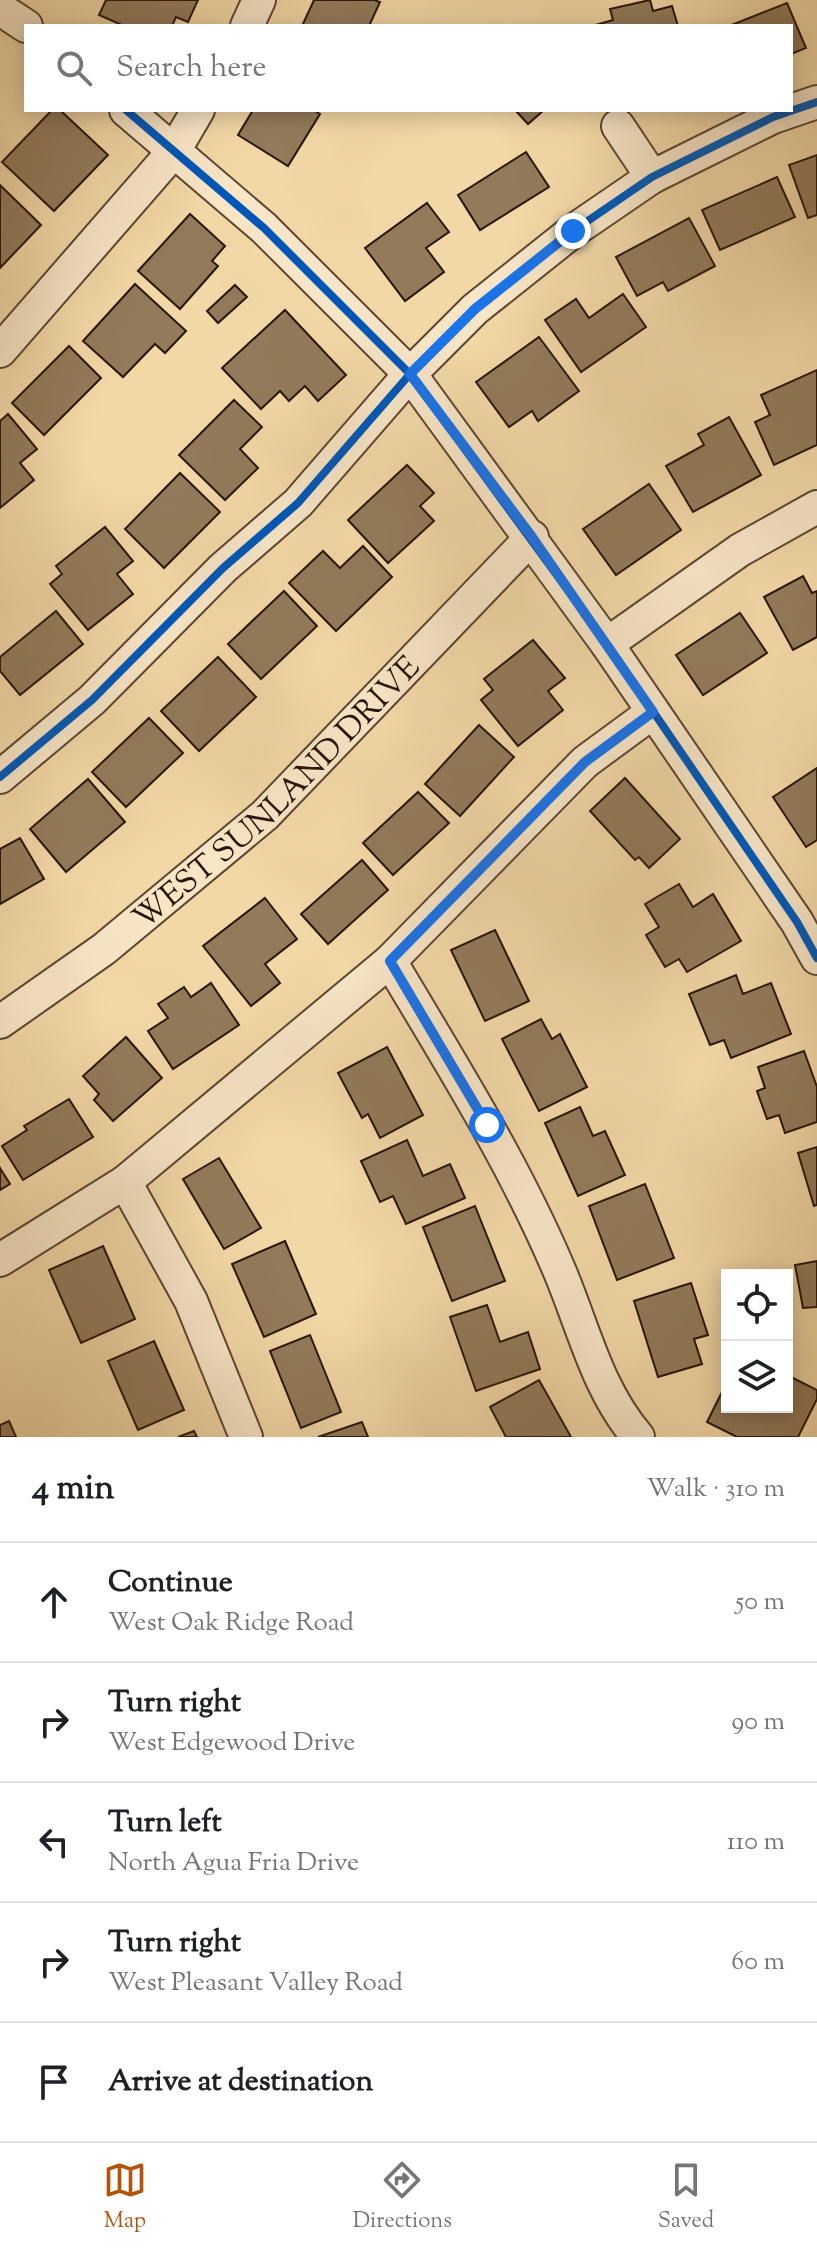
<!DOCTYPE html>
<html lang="en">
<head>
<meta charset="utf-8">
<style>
  body { margin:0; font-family:"Sorts Mill Goudy",serif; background:#f6f6f6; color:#202124 }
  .controls { position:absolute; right:24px; bottom:24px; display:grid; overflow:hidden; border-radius:0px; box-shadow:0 4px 20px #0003 }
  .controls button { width:72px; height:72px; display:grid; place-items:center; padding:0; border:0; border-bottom:2px solid #e0e0e0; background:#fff; color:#202124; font:40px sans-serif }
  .stop { position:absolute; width:24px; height:24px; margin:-18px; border:6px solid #1a73e8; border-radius:50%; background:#fff }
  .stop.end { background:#1a73e8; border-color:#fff; box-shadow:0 2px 8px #0008 }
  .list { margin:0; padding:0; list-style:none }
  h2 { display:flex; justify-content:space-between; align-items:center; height:104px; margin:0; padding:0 32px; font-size:34px }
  h2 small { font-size:26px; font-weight:400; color:#757577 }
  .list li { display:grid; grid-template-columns:52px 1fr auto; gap:24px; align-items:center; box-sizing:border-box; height:120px; padding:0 32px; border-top:2px solid #e0e0e0 }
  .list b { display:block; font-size:30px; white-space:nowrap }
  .list p { margin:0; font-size:26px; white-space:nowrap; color:#757577 }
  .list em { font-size:26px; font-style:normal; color:#757577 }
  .icon { flex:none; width:44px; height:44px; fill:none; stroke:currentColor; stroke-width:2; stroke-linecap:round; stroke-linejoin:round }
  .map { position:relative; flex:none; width:817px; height:1437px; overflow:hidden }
  .search { position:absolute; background:#fff; box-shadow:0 4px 20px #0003; left:24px; right:24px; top:24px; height:88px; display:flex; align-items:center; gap:20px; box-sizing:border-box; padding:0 28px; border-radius:0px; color:#757577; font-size:30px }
  .sheet { height:704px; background:#fff }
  nav { display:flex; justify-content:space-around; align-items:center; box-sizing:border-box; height:112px; border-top:2px solid #e0e0e0; background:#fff; font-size:22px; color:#757577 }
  nav a { display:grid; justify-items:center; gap:4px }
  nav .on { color:#b45309 }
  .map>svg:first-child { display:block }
  .building { fill:#927a5a; stroke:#291507; stroke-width:2 }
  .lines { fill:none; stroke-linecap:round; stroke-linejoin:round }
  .minor-casing { stroke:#5b462f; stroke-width:36 }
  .minor { stroke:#f7e5c6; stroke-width:32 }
  .cycleway-casing { stroke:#f7e5c6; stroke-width:13 }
  .cycleway { stroke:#0057b8; stroke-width:8 }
  .route { stroke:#1a73e8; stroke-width:10 }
  .labels { text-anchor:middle; stroke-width:6; stroke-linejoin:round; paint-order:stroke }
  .street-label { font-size:32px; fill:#291507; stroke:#f7e5c6 }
</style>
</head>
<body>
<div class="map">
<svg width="817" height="1437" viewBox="0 0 817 1437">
  <rect width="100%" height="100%" fill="#f2d7a7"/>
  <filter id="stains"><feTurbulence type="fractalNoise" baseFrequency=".0025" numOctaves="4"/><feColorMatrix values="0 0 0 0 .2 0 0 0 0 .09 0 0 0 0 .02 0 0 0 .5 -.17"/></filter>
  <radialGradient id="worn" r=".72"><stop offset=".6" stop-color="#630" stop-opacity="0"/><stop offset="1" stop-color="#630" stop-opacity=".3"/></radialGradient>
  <!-- building -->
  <g class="building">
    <path d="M106,0H198L188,22L176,17L172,26H124L99,15Z"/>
    <path d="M314,0H374L380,2L369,26H302Z"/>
    <path d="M650,0L653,11L672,6L678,26H592L613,20L610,9Z"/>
    <path d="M787,3L806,48L791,54V26H729Z"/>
    <path d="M52,110H60L108,155L54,211L2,162Z"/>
    <path d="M253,110H313L320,114L288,166L238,135Z"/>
    <path d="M515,110H544L528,124Z"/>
    <path d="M526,152L549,187L480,230L458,195Z"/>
    <path d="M817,155V215L808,218L789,165Z"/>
    <path d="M777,177L795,217L720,250L702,210Z"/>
    <path d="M0,185L41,225L0,268Z"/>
    <path d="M427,203L449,232L426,248L444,272L405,301L365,248Z"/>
    <path d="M190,214L225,246L212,261L218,266L180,309L138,271Z"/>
    <path d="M689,218L715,266L668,291L663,282L637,296L616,257Z"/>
    <path d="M135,284L186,331L165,353L155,344L123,377L83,341Z"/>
    <path d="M235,285L247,297L218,323L207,311Z"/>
    <path d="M623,294L646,327L581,372L545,320L576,299L589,318Z"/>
    <path d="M285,310L346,375L318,401L305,386L289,401L280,391L261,409L222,368Z"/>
    <path d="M539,337L579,391L538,421L532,411L509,427L476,382Z"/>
    <path d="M69,346L101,378L44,435L12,403Z"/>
    <path d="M817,370V445L774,465L755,422L770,415L761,395Z"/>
    <path d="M234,400L262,427L240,449L258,468L225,500L179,455Z"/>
    <path d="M8,414L37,449L20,463L34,480L0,508V421Z"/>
    <path d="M729,417L761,475L693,512L666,466L704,445L698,434Z"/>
    <path d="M407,465L434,493L420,506L434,521L388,563L348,520Z"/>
    <path d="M180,473L220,512L164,568L125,529Z"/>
    <path d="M649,484L681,530L616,575L583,529Z"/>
    <path d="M105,527L133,561L117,574L133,594L88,630L50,584L62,574L56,566Z"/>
    <path d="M363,546L392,577L336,631L289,583L323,551L340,568Z"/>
    <path d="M803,576L812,593L817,591V637L793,650L764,597Z"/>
    <path d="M284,591L317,626L261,679L228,644Z"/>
    <path d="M56,611L83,644L20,695L0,671V657Z"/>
    <path d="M740,613L767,653L703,695L676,655Z"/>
    <path d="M533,640L565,678L548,691L563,710L518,746L481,700L493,690L484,679Z"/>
    <path d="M218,657L256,697L199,751L161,711Z"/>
    <path d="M149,718L183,753L126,807L92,772Z"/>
    <path d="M479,725L514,757L460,816L425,784Z"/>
    <path d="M817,768V840L806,847L773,797Z"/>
    <path d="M625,778L680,839L649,868L639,857L635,860L590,811Z"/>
    <path d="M88,779L125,822L66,872L30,829Z"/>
    <path d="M418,792L449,823L393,875L363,843Z"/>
    <path d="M20,838L44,879L0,904V849Z"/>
    <path d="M362,860L388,890L328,944L301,914Z"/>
    <path d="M679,884L693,907L713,894L741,941L687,972L679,959L665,967L646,935L659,927L645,904Z"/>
    <path d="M265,898L297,939L265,964L280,983L251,1006L203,946Z"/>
    <path d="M495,930L529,1001L485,1021L451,950Z"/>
    <path d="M736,975L743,994L771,983L791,1034L731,1058L724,1040L710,1045L689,994Z"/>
    <path d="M211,983L239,1025L173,1069L148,1031L168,1018L158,1004L184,987L191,997Z"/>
    <path d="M541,1019L552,1039L560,1034L587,1087L539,1111L502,1039Z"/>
    <path d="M126,1037L162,1078L113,1121L94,1100L99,1094L83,1076Z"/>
    <path d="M387,1047L423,1115L380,1138L368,1114L362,1118L338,1073Z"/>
    <path d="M804,1051L817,1087V1122L785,1133L779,1115L767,1119L757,1091L765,1088L758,1067Z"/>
    <path d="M69,1099L93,1137L23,1180L2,1146L27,1130L24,1126Z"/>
    <path d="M580,1107L593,1136L605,1131L625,1175L578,1196L545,1123Z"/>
    <path d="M407,1140L423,1176L450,1164L465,1198L406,1224L393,1196L380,1202L361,1161Z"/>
    <path d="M817,1147V1205L814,1206L798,1153Z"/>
    <path d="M219,1158L261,1228L224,1249L183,1179Z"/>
    <path d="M0,1168L10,1184L0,1190Z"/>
    <path d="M645,1184L674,1258L617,1280L589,1206Z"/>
    <path d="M475,1206L505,1281L452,1301L423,1227Z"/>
    <path d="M285,1241L316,1314L264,1337L232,1264Z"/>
    <path d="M103,1246L135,1319L81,1343L49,1270Z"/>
    <path d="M817,1261V1307L803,1308L795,1265Z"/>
    <path d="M691,1283L708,1335L694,1339L702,1364L658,1377L634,1301Z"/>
    <path d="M487,1305L500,1342L528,1332L540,1369L476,1391L450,1317Z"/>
    <path d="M310,1335L341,1412L301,1428L270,1351Z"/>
    <path d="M154,1341L184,1410L138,1430L108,1361Z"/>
    <path d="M787,1375L817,1390V1399L798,1437H737L707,1422L727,1382V1407H787Z"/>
    <path d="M539,1380L571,1437H506L490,1407Z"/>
    <path d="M9,1421L16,1437H0V1425Z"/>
    <path d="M362,1422L368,1437H318Z"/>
    <path d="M194,1431L197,1437H178Z"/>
  </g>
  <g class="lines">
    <!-- minor casing -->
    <g class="minor-casing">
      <g id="minor">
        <path d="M0,9L26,26"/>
        <path d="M247,26L259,0"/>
        <path d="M126,110L264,228L410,374L607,644L797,922L817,958"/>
        <path d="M618,126L652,177"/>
        <path d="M0,351L174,151L198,110"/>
        <path d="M607,644L740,550L817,507"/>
        <path d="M0,777L92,700L223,568L298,503L410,374L475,309L573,231L652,177L773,117L817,102"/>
        <path d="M390,961C450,1062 514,1163 560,1272C584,1329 597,1389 638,1437"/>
        <path id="s1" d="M0,1022L104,949L265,815L532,537"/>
        <path d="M125,1182L191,1301L246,1437"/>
        <path d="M0,1260L125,1182L390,961L585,762L653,712"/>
      </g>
    </g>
    <!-- minor -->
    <use href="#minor" class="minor"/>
    <!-- cycleway casing -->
    <g class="cycleway-casing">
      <g id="cycleway">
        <path d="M126,110L264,228L410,374L607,644L797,922L817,958"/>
        <path d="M0,777L92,700L223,568L298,503L410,374L475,309L573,231L652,177L773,117L817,102"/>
      </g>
    </g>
    <!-- cycleway -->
    <use href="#cycleway" class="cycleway"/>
  </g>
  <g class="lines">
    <!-- route -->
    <path class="route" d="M487,1125L390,961L585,762L653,712L532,537L410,374L475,309L573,231"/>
  </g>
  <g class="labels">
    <!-- street labels -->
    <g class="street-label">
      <text dy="11" stroke="none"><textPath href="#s1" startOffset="360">WEST SUNLAND DRIVE</textPath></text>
    </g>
  </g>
  <rect width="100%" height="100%" filter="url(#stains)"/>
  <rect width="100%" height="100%" fill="url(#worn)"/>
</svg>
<div class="controls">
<button><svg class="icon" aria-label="locate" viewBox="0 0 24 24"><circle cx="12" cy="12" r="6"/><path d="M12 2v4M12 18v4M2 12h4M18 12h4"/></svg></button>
<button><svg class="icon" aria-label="layers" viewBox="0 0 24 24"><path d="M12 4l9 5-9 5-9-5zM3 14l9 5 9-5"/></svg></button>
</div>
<div class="stop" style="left:487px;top:1125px"></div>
<div class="stop end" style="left:573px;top:231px"></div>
<div class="search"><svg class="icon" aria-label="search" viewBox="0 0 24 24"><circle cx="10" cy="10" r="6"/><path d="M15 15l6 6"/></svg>Search here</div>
</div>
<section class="sheet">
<h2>4 min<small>Walk · 310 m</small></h2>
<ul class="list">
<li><svg class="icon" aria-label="ahead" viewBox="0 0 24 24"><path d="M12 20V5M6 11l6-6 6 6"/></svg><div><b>Continue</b><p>West Oak Ridge Road</p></div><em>50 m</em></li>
<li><svg class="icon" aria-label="right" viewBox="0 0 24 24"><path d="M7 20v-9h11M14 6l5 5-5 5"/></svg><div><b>Turn right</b><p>West Edgewood Drive</p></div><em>90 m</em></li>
<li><svg class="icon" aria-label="left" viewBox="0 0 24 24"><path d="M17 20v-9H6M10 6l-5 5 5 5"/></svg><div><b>Turn left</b><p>North Agua Fria Drive</p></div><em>110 m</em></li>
<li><svg class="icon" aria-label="right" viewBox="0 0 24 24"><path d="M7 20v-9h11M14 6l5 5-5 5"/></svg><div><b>Turn right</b><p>West Pleasant Valley Road</p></div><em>60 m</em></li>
<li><svg class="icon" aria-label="arrive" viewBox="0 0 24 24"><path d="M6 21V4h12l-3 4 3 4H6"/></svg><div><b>Arrive at destination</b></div></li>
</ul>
</section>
<nav>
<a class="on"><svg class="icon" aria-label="map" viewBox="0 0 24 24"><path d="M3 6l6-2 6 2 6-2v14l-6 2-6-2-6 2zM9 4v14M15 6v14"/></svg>Map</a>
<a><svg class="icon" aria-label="directions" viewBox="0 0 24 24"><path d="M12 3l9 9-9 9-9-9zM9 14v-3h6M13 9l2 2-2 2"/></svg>Directions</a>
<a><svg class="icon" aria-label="saved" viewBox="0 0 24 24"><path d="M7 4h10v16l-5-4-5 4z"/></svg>Saved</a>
</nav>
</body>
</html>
